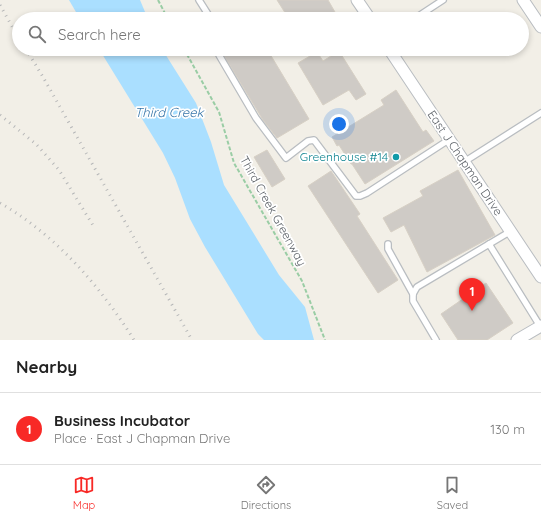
<!DOCTYPE html>
<html lang="en">
<head>
<meta charset="utf-8">
<style>
  body { margin:0; font-family:Quicksand,sans-serif; background:#f2f2f2; color:#222 }
  .you { position:absolute; left:339px; top:124px; width:14px; height:14px; margin:-10px; border:3px solid #fff; border-radius:50%; background:#1a73e8; box-shadow:0 0 0 6px #1a73e833 }
  .badge { display:grid; place-items:center; width:26px; height:26px; border-radius:50%; background:#f82926; color:#fff; font-size:13px; font-weight:700 }
  .pin { position:absolute; translate:-50% -33px; filter:drop-shadow(0 1px 2px #0008) }
  .pin::after { content:''; position:absolute; top:21px; width:14px; height:12px; background:inherit; clip-path:polygon(0 0,100% 0,50% 100%) }
  .list { margin:0; padding:0; list-style:none }
  h2 { display:flex; justify-content:space-between; align-items:center; height:52px; margin:0; padding:0 16px; font-size:17px }
  h2 small { font-size:13px; font-weight:400; color:#767676 }
  .list li { display:grid; grid-template-columns:26px 1fr auto; gap:12px; align-items:center; box-sizing:border-box; height:72px; padding:0 16px; border-top:1px solid #e0e0e0 }
  .list b { display:block; font-size:15px; white-space:nowrap }
  .list p { margin:0; font-size:13px; white-space:nowrap; color:#767676 }
  .list em { font-size:13px; font-style:normal; color:#767676 }
  .icon { flex:none; width:22px; height:22px; fill:none; stroke:currentColor; stroke-width:2; stroke-linecap:round; stroke-linejoin:round }
  .map { position:relative; flex:none; width:541px; height:340px; overflow:hidden }
  .search { position:absolute; background:#fff; box-shadow:0 2px 6px #0003; left:12px; right:12px; top:12px; height:44px; display:flex; align-items:center; gap:10px; box-sizing:border-box; padding:0 14px; border-radius:22px; color:#767676; font-size:15px }
  .sheet { height:124px; background:#fff }
  nav { display:flex; justify-content:space-around; align-items:center; box-sizing:border-box; height:56px; border-top:1px solid #e0e0e0; background:#fff; font-size:11px; color:#767676 }
  nav a { display:grid; justify-items:center; gap:2px }
  nav .on { color:#f82926 }
  .map>svg:first-child { display:block }
  .water { fill:#aadfff }
  .building { fill:#cfcbc6; stroke:#d7d0c5 }
  .lines { fill:none; stroke-linecap:round; stroke-linejoin:round }
  .service-casing { stroke:#b9bdc1; stroke-width:8 }
  .minor-casing { stroke:#b9bdc1; stroke-width:13 }
  .path { stroke:#9acda5; stroke-width:2; stroke-dasharray:4 2; stroke-linecap:butt }
  .service { stroke:#fff; stroke-width:5.5 }
  .minor { stroke:#fff; stroke-width:11 }
  .rail { stroke:#b6b7b8; stroke-width:3; stroke-dasharray:1 5; stroke-linecap:butt }
  .culture-dot { fill:#0f9aa8; stroke:#fff; stroke-width:1.5 }
  .labels { text-anchor:middle; stroke-width:3.5; stroke-linejoin:round; paint-order:stroke }
  .culture-label { font-size:12px; fill:#0d838f; stroke:#fff; text-anchor:end }
  .street-label { font-size:12px; fill:#5e6369; stroke:#fff }
  .water-label { font-size:13px; font-style:italic; fill:#3776a9; stroke:#fff }
</style>
</head>
<body>
<div class="map">
<svg width="541" height="340" viewBox="0 0 541 340">
  <rect width="100%" height="100%" fill="#f2efe7"/>
  <!-- water -->
  <g class="water">
    <path d="M69,0H140L148,19H80Z"/>
    <path d="M99,49H162L196,103L211,142L224,185L279,275L305,307L314,340H264L258,334L205,247L190,219L175,178L163,153Z"/>
  </g>
  <!-- building -->
  <g class="building">
    <path d="M277,0H328L339,19H289Z"/>
    <path d="M231,49H267L309,119L277,138L263,120L223,54Z"/>
    <path d="M339,51L366,94L356,100L349,90L323,105L298,63L317,52L323,61Z"/>
    <path d="M396,90L423,132L426,130L434,141L365,184L352,164H351L339,145L337,146L332,137L384,105L381,100Z"/>
    <path d="M267,150L285,179L272,187L254,157Z"/>
    <path d="M458,170L495,235L427,272L404,225L391,232L383,218L423,196L420,191Z"/>
    <path d="M331,171L360,214L357,216L398,280L378,293L308,186Z"/>
    <path d="M486,283L513,323L487,340H458L441,314Z"/>
  </g>
  <g class="lines">
    <!-- service casing -->
    <g class="service-casing">
      <g id="service">
        <path d="M199,0L211,19"/>
        <path d="M414,19L443,0"/>
        <path d="M219,49V55L256,118L286,158L308,141L314,140L356,196H360L367,193L450,139"/>
        <path d="M464,162L541,113"/>
        <path d="M388,244V249L413,294"/>
        <path d="M489,244L540,326"/>
        <path d="M436,340L413,301V294L417,287L511,231"/>
      </g>
    </g>
    <!-- minor casing -->
    <g class="minor-casing">
      <g id="minor">
        <path d="M357,0L370,19"/>
        <path d="M523,0L541,27"/>
        <path d="M389,49L541,277"/>
        <path d="M517,340L541,326"/>
      </g>
    </g>
    <!-- path -->
    <g class="path">
      <path d="M158,0L168,19"/>
      <path d="M184,49L219,112L234,163L302,281L325,340"/>
    </g>
    <!-- service -->
    <use href="#service" class="service"/>
    <!-- minor -->
    <use href="#minor" class="minor"/>
    <!-- rail -->
    <g class="rail">
      <path d="M0,5L19,39"/>
      <path d="M26,49L43,77L192,340"/>
      <path d="M0,115L36,144L59,170L94,227"/>
      <path d="M0,203C56,235 100,286 134,340"/>
    </g>
  </g>
  <!-- markers -->
  <circle class="culture-dot" cx="396" cy="157" r="4"/>
  <g class="labels">
    <!-- culture labels -->
    <g class="culture-label">
      <text x="388" y="161">Greenhouse #14</text>
    </g>
    <!-- street labels -->
    <g class="street-label">
      <text transform="translate(465 163) rotate(56)" y="4">East J Chapman Drive</text>
      <text transform="translate(273 211) rotate(61)" y="4">Third Creek Greenway</text>
    </g>
    <!-- water labels -->
    <g class="water-label">
      <text x="169" y="117">Third Creek</text>
    </g>
  </g>
</svg>
<div class="you"></div>
<div class="pin badge" style="left:472px;top:311px">1</div>
<div class="search"><svg class="icon" aria-label="search" viewBox="0 0 24 24"><circle cx="10" cy="10" r="6"/><path d="M15 15l6 6"/></svg>Search here</div>
</div>
<section class="sheet">
<h2>Nearby<small></small></h2>
<ul class="list">
<li><span class="badge">1</span><div><b>Business Incubator</b><p>Place · East J Chapman Drive</p></div><em>130 m</em></li>
</ul>
</section>
<nav>
<a class="on"><svg class="icon" aria-label="map" viewBox="0 0 24 24"><path d="M3 6l6-2 6 2 6-2v14l-6 2-6-2-6 2zM9 4v14M15 6v14"/></svg>Map</a>
<a><svg class="icon" aria-label="directions" viewBox="0 0 24 24"><path d="M12 3l9 9-9 9-9-9zM9 14v-3h6M13 9l2 2-2 2"/></svg>Directions</a>
<a><svg class="icon" aria-label="saved" viewBox="0 0 24 24"><path d="M7 4h10v16l-5-4-5 4z"/></svg>Saved</a>
</nav>
</body>
</html>
